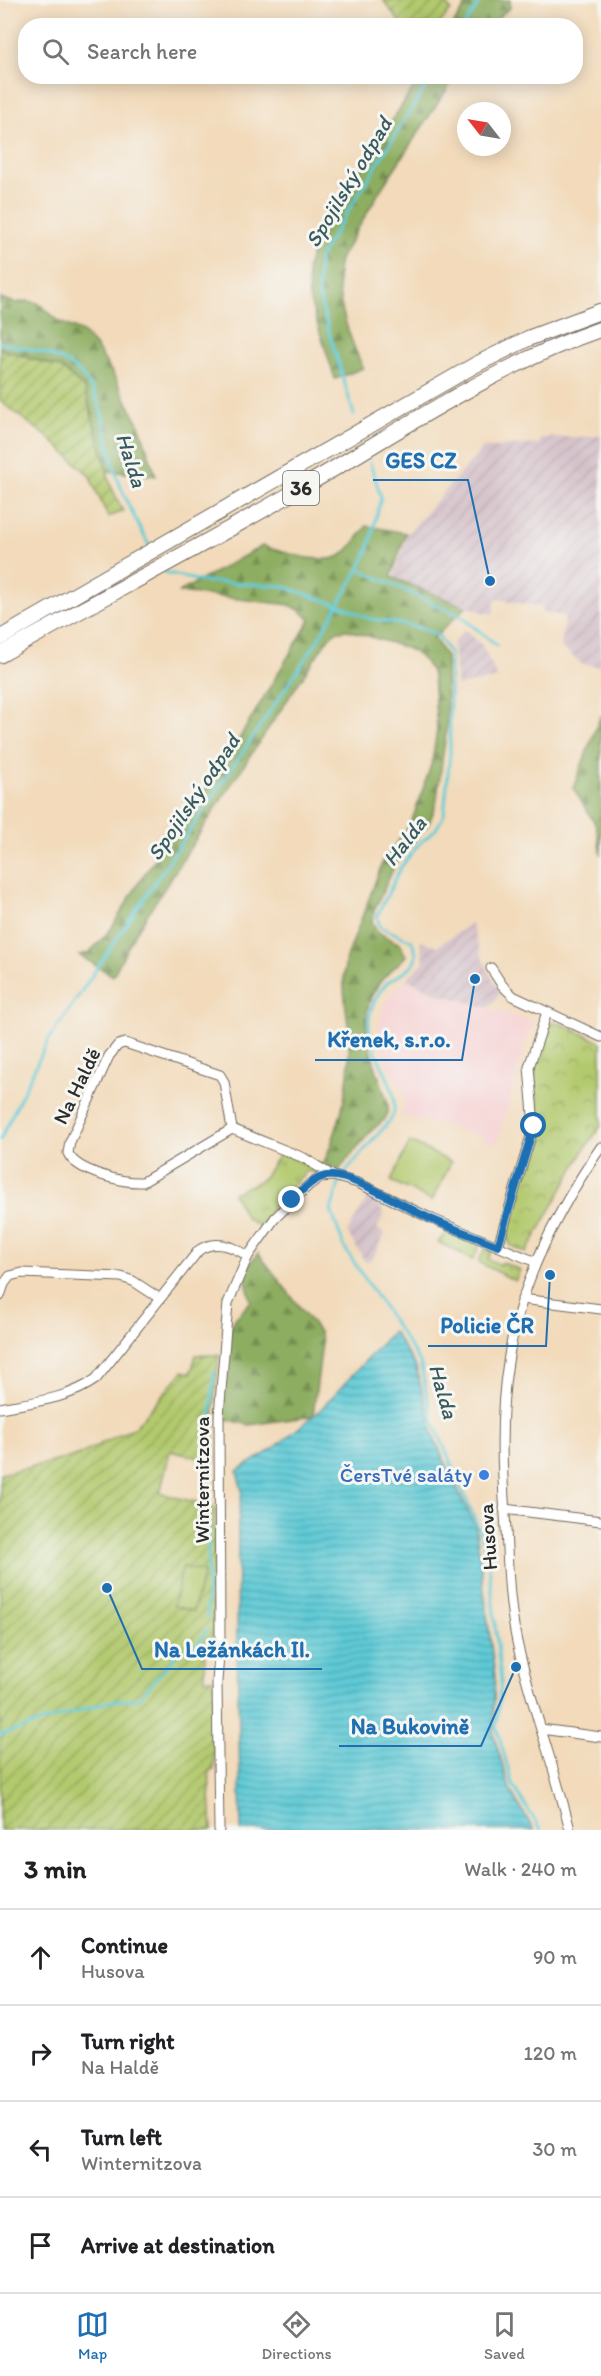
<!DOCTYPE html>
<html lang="en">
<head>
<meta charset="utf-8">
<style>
  body { margin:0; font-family:Itim,sans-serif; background:#f6f6f6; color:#202124 }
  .compass { position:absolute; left:457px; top:102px; width:54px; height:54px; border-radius:50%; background:#fff; box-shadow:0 3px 15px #0003; rotate:301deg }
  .stop { position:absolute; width:18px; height:18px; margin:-14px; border:4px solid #1f6fb2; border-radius:50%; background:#fff }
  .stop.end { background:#1f6fb2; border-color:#fff; box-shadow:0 2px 6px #0008 }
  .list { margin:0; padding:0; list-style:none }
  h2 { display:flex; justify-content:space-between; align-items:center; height:78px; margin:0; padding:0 24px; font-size:26px }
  h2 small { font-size:20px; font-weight:400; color:#757577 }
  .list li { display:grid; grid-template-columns:39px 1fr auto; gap:18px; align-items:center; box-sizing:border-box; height:96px; padding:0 24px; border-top:2px solid #e0e0e0 }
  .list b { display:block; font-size:22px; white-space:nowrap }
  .list p { margin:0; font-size:20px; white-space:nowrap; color:#757577 }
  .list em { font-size:20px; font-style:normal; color:#757577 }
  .icon { flex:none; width:33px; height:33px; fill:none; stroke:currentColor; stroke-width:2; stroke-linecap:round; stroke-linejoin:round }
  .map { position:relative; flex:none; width:601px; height:1830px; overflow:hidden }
  .search { position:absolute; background:#fff; box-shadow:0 3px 15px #0003; left:18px; right:18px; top:18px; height:66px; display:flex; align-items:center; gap:15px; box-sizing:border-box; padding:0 21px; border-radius:24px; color:#757577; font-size:22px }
  .sheet { height:462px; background:#fff }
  nav { display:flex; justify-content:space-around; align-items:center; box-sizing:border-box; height:84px; border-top:2px solid #e0e0e0; background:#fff; font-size:16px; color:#757577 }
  nav a { display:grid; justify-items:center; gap:3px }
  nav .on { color:#1f6fb2 }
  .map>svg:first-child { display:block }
  .built { fill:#f7cfd1 }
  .industrial { fill:url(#industrial-furrows) }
  .grass { fill:url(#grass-tufts); stroke:#6e7a4c; stroke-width:1.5 }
  .forest { fill:url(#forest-firs); stroke:#5c6c46; stroke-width:1.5 }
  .park { fill:url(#park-crowns); stroke:#6e7a4c; stroke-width:1.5 }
  .garden { fill:url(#garden-furrows); stroke:#6e7a4c; stroke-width:1.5 }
  .pitch { fill:#b2c96d; stroke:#6e7a4c; stroke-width:1.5 }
  .water { fill:url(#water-rules); stroke:#447a80; stroke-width:1.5 }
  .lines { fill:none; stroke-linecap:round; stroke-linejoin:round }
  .stream { stroke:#5ecad6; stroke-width:3 }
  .street-casing { stroke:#71685d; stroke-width:11 }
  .primary-casing { stroke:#71685d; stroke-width:17 }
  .street { stroke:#fff; stroke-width:9 }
  .primary { stroke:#fff; stroke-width:15 }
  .route { stroke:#1f6fb2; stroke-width:8 }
  .shop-dot { fill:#3f7fe0; stroke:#f6f6f2; stroke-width:2 }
  .labels { text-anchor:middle; stroke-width:6; stroke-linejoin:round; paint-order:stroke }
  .shield { fill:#f6f6f2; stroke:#686867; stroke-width:1.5 }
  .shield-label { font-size:20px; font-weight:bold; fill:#2b2b2b }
  .street-label { font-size:21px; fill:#2b2b2b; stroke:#f6f6f2 }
  .shop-label { font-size:21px; fill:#366cbe; stroke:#f6f6f2; text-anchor:end }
  .water-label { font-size:22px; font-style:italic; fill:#3a5b5e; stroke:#f6f6f2 }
  .leader { fill:none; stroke:#1f6fb2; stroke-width:2 }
  .callout-dot { fill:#1f6fb2; stroke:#f6f6f2; stroke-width:2 }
  .callout-label { font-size:22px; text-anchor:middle; font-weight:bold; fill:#1f6fb2; stroke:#f6f6f2; stroke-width:6; stroke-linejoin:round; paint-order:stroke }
</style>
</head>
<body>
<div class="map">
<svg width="601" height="1830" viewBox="0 0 601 1830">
  <defs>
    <pattern id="industrial-furrows" width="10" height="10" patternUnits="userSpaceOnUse" patternTransform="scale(1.5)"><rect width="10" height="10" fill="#d2bdc6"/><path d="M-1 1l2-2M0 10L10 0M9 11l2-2" fill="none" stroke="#b4a3aa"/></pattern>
    <pattern id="grass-tufts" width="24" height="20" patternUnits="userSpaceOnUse" patternTransform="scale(1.5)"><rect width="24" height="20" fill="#b2c96d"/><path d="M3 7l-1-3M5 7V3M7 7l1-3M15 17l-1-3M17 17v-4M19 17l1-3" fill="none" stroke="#91a35a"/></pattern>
    <pattern id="forest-firs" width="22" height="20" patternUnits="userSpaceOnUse" patternTransform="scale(1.5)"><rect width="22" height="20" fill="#8dad60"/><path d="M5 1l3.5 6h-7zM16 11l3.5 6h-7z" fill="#738d4f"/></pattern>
    <pattern id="park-crowns" width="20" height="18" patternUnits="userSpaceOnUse" patternTransform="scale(1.5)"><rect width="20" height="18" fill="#b2c96d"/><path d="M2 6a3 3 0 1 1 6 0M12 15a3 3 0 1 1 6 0" fill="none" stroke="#91a35a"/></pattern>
    <pattern id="garden-furrows" width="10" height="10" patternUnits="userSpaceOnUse" patternTransform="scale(1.5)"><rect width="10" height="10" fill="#b2c96d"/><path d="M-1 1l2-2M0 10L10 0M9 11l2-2" fill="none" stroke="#91a35a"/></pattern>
    <pattern id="water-rules" width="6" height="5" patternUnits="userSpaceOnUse" patternTransform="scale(1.5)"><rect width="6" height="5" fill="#5ecad6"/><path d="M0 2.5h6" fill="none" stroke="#4ea4ae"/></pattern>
  </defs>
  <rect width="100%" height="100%" fill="#f6f6f2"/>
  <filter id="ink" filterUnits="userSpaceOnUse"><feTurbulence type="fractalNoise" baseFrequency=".0167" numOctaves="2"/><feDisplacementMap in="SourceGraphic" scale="12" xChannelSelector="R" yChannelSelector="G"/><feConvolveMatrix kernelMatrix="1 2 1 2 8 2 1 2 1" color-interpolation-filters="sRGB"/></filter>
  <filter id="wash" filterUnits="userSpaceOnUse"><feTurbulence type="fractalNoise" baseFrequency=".008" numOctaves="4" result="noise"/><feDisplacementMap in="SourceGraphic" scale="24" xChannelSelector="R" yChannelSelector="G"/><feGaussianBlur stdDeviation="1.35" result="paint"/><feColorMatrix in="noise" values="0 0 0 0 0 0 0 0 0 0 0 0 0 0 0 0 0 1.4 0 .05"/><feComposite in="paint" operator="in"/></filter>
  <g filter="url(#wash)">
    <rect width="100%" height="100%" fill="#f2daba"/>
    <!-- built -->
    <path class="built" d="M406,979L440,994L532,1021L497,1144L483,1140L484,1136L402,1115L405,1094L395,1079L383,1052L378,1027L385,1003L392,992Z"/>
    <!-- industrial -->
    <g class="industrial">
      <path d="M601,436V667L582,664L561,647L565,616L542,612L543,607L496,599L493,614L482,612L393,577L408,533L483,448L539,444L541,438Z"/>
      <path d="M465,630L482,645L498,678L457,686L453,643Z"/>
      <path d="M471,923L482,958L500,993L488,1008L440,994L406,979L424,962L420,941L438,946Z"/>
      <path d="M369,1196L376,1201L384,1213L377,1229L385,1233L373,1258L366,1263L347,1232Z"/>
    </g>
    <!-- grass -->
    <g class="grass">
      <path d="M281,1152L317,1170L315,1173L307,1171L277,1202L259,1226L246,1218L233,1193L258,1182L265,1176Z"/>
      <path d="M450,1231L480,1244L473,1260L438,1242Z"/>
      <path d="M489,1246L493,1248L488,1259L500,1265L502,1262L520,1270L515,1281L478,1262L486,1247Z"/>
    </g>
    <!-- forest -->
    <g class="forest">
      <path d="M469,0H510V8L489,25H453Z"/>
      <path d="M420,77H455L381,189L340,259C332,293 349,337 363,368L335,379L309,298L307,268L316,240Z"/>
      <path d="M0,298L16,303L27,301L38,303L60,322L83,332L97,348L113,374L139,425L156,476L107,471L84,388L61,368L0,349Z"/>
      <path d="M367,526L406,533L391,577L466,607L434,638L446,657L447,726L436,805L429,823L396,863L374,911L372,922L377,932L400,944L406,956C397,966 384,975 377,986C352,1023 377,1067 388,1104V1112L385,1119L371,1131L338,1171L324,1163C341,1121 351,1084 349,1038C348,1012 340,985 346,960L383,861L406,831L414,815L432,762L437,730L433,676L426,663L416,653L404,647L348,630L338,631L329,637L217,806L133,937L113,976L79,955L89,953L111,929L141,879L230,754L310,620L301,611L290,605L179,592L262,546C282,551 323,567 342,555C351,549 360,534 367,526Z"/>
      <path d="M601,715V855L596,825L573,788Z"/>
      <path d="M258,1253L319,1332L322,1342L313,1416L249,1425L222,1418L230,1330L234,1320L251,1301C245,1276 240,1275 258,1253Z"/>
    </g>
    <!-- park -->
    <path class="park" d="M553,1023L561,1024L601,1042V1126L586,1147L526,1253L511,1246L507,1237L540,1119L533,1071L546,1026Z"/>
    <!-- garden -->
    <g class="garden">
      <path d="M383,0H443L451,10L438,25H402Z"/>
      <path d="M0,349L61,368L84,388L111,486L123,511L108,517L89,475L50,439L0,401Z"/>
      <path d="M196,1355H219L214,1409L215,1462L170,1451L160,1493L215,1507L214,1627L212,1644L205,1646V1679H214V1770L209,1771L212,1830H0V1474L77,1456L135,1427L183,1371L191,1373Z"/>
    </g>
    <!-- pitch -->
    <g class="pitch">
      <path d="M410,1142L451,1162L432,1201L391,1181Z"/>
      <path d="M183,1567L204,1572L193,1611L173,1606Z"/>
    </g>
    <!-- water -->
    <path class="water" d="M393,1331L416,1367L434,1438L476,1528L495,1676L493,1733L510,1790L534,1830H241L237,1644L238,1524L242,1491L237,1471L273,1449L320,1410Z"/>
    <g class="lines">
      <!-- stream -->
      <g class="stream">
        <path d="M464,26L481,0"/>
        <path d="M0,343C26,348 53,352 74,368C105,391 105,440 116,474C124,498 137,523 149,545"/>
        <path d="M354,415L318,294L319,258L432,76"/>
        <path d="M359,569L460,616L497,645"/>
        <path d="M165,572L199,581L282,586L347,608L367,618L418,627L438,635L450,654V753L444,815L436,829L418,845L401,867L377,916L380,927L412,941C413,945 416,951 416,955C415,970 397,975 387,983C378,991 370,1008 369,1020C367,1055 404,1087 392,1118L343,1175"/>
        <path d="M0,1140L48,1041L316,643L359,569L369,548L381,497L370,463"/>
        <path d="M340,1181L331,1210L344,1247L420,1362L432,1419L481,1533L489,1565L501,1682L496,1726L513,1786L541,1830"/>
        <path d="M207,1618L210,1422L214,1371"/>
        <path d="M0,1735L111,1701L138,1699L178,1654L197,1644L207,1630"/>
      </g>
    </g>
  </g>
  <g filter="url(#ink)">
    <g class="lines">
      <!-- street casing -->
      <g class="street-casing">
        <g id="street">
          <path d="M491,968L502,985L513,996L601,1037"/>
          <path d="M125,1043L220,1075L224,1082L232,1129L143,1182C124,1183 76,1172 68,1153L70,1142L109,1056L118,1045Z"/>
          <path d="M232,1129L304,1158L333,1176L358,1183L432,1219L536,1262"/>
          <path d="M498,1246L534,1126L529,1067L547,1012"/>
          <path d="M0,1296L4,1284L10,1276L22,1273L121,1277L133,1281L159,1298"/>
          <path d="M522,1299L601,1309"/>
          <path d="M0,1408C33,1402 69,1399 96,1379L199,1250C216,1239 232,1246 248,1256"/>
          <path d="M504,1509L601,1521"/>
          <path d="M541,1729L601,1737"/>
          <path d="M219,1830L217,1682L220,1641L219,1416L228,1303L248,1256L275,1218L309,1185L321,1177L333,1176"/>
          <path d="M570,1830C555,1767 531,1706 517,1642C509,1605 508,1567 506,1529C502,1474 499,1417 508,1362C519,1284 556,1212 601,1147"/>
        </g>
      </g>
      <!-- primary casing -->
      <g class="primary-casing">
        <g id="primary">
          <path d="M0,638L475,365L529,338L601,311"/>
          <path d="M0,655C100,599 202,546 301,488C398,432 494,366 601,329"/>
        </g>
      </g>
      <!-- street -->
      <use href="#street" class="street"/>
      <!-- primary -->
      <use href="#primary" class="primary"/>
    </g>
  </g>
  <g class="lines" filter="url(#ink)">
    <!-- route -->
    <path class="route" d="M292,1200C301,1192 313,1178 326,1176C352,1172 407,1209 433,1220C454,1229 476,1237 498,1246L534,1126"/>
  </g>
  <!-- markers -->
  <circle class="shop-dot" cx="484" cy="1475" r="6"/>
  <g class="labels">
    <!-- shield labels -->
    <rect class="shield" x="283" y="471" width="36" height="34" rx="4.5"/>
    <g class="shield-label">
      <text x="301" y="495">36</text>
    </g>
    <!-- street labels -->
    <g class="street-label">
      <text transform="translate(77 1086) rotate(-64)" y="7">Na Haldě</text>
      <text transform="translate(202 1480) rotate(-90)" y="7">Winternitzova</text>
      <text transform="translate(488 1537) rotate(-94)" y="7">Husova</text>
    </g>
    <!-- shop labels -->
    <g class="shop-label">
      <text x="472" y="1482">ČersTvé saláty</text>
    </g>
    <!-- water labels -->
    <g class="water-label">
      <text transform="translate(348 182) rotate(-59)" y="8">Spojilský odpad</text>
      <text transform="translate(132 460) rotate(72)" y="8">Halda</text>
      <text transform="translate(193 797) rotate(-56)" y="8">Spojilský odpad</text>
      <text transform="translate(404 841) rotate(-52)" y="8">Halda</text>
      <text transform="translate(444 1391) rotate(74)" y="8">Halda</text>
    </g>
  </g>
  <!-- callouts -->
  <path class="leader" d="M490 581L468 480H373M475 979L462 1060H315M550 1275L546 1346H428M107 1588L142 1669H322M516 1667L481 1746H339"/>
  <g class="callout-dot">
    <circle cx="490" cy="581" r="6"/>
    <circle cx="475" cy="979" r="6"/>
    <circle cx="550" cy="1275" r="6"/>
    <circle cx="107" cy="1588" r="6"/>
    <circle cx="516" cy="1667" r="6"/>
  </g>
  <g class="callout-label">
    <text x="421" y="468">GES CZ</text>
    <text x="389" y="1047">Křenek, s.r.o.</text>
    <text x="487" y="1333">Policie ČR</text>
    <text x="232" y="1657">Na Ležánkách II.</text>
    <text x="410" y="1734">Na Bukovině</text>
  </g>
</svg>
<svg class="compass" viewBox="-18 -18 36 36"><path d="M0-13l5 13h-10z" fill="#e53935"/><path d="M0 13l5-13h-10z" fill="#757577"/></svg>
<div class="stop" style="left:534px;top:1126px"></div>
<div class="stop end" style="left:292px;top:1200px"></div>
<div class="search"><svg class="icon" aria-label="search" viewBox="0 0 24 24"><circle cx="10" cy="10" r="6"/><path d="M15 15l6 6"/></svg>Search here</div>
</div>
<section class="sheet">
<h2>3 min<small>Walk · 240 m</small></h2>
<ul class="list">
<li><svg class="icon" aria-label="ahead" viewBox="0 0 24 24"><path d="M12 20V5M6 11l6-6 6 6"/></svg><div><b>Continue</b><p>Husova</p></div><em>90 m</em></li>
<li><svg class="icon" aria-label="right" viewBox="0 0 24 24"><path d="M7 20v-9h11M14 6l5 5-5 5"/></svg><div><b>Turn right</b><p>Na Haldě</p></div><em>120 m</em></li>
<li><svg class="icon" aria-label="left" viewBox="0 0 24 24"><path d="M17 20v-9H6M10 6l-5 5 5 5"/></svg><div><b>Turn left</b><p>Winternitzova</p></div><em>30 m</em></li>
<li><svg class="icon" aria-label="arrive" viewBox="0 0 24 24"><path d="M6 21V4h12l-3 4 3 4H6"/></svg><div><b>Arrive at destination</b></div></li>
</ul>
</section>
<nav>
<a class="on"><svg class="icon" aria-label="map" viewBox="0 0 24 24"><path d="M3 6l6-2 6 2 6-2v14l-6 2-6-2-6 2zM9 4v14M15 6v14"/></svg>Map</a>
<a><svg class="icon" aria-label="directions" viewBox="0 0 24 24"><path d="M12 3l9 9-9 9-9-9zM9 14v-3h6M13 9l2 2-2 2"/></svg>Directions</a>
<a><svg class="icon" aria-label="saved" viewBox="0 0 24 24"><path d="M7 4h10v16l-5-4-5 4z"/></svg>Saved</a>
</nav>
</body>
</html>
